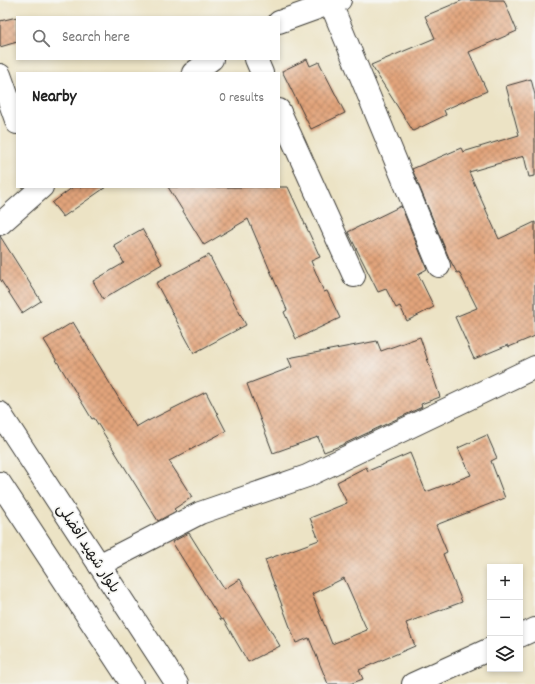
<!DOCTYPE html>
<html lang="en">
<head>
<meta charset="utf-8">
<style>
  body { margin:0; font-family:Dekko,"Playpen Sans Arabic",sans-serif; background:#f6f6f6; color:#222 }
  .controls { position:absolute; right:12px; bottom:12px; display:grid; overflow:hidden; border-radius:0px; box-shadow:0 2px 6px #0003 }
  .controls button { width:36px; height:36px; display:grid; place-items:center; padding:0; border:0; border-bottom:1px solid #e0e0e0; background:#fff; color:#222; font:20px sans-serif }
  .list { margin:0; padding:0; list-style:none }
  h2 { display:flex; justify-content:space-between; align-items:center; height:52px; margin:0; padding:0 16px; font-size:17px }
  h2 small { font-size:13px; font-weight:400; color:#767676 }
  .icon { flex:none; width:22px; height:22px; fill:none; stroke:currentColor; stroke-width:2; stroke-linecap:round; stroke-linejoin:round }
  .map { position:relative; flex:none; width:535px; height:684px; overflow:hidden }
  .search { position:absolute; background:#fff; box-shadow:0 2px 6px #0003; left:16px; top:16px; width:264px; height:44px; display:flex; align-items:center; gap:10px; box-sizing:border-box; padding:0 14px; border-radius:0px; color:#767676; font-size:15px }
  .panel { position:absolute; background:#fff; box-shadow:0 2px 6px #0003; left:16px; top:72px; width:264px; height:116px; border-radius:0px }
  .map>svg:first-child { display:block }
  .building { fill:url(#building-cross-hatch); fill-rule:evenodd }
  .lines { fill:none; stroke-linecap:round; stroke-linejoin:round }
  .minor-casing { stroke:#3b3a35; stroke-width:24 }
  .major-casing { stroke:#3b3a35; stroke-width:24 }
  .minor { stroke:#fff; stroke-width:22 }
  .major { stroke:#fff; stroke-width:22 }
  .labels { text-anchor:middle; stroke-width:3.5; stroke-linejoin:round; paint-order:stroke }
  .street-label { font-size:15px; fill:#1c1c1c; stroke:#f6f6f2 }
</style>
</head>
<body>
<div class="map">
<svg width="535" height="684" viewBox="0 0 535 684">
  <defs>
    <pattern id="building-cross-hatch" width="8" height="8" patternUnits="userSpaceOnUse"><rect width="8" height="8" fill="#e2a47c"/><path d="M0 0l8 8M0 8l8-8" fill="none" stroke="#b68565"/></pattern>
  </defs>
  <rect width="100%" height="100%" fill="#f6f6f2"/>
  <filter id="ink" filterUnits="userSpaceOnUse"><feTurbulence type="fractalNoise" baseFrequency=".025" numOctaves="2"/><feDisplacementMap in="SourceGraphic" scale="8" xChannelSelector="R" yChannelSelector="G"/><feConvolveMatrix kernelMatrix="1 2 1 2 8 2 1 2 1" color-interpolation-filters="sRGB"/></filter>
  <filter id="wash" filterUnits="userSpaceOnUse"><feTurbulence type="fractalNoise" baseFrequency=".012" numOctaves="4" result="noise"/><feDisplacementMap in="SourceGraphic" scale="16" xChannelSelector="R" yChannelSelector="G"/><feGaussianBlur stdDeviation="0.9" result="paint"/><feColorMatrix in="noise" values="0 0 0 0 0 0 0 0 0 0 0 0 0 0 0 0 0 1.4 0 .05"/><feComposite in="paint" operator="in"/></filter>
  <g filter="url(#wash)">
    <rect width="100%" height="100%" fill="#ece3c5"/>
    <g id="blocks">
      <!-- building -->
      <g class="building">
        <path d="M463,0H504L517,31L469,52L487,91L444,110L446,115L413,131L371,65L435,38L425,16Z"/>
        <path d="M17,17V42L0,47V21Z"/>
        <path d="M307,59L310,66L319,62L345,113L311,129L282,71Z"/>
        <path d="M531,79L535,95V176L529,177L524,156L469,172L499,239L535,222V336L509,347L508,345L474,359L455,317L477,308L459,272L457,273L449,258L412,169L461,148L463,152L519,135L506,86Z"/>
        <path d="M73,187H106L63,217L52,203Z"/>
        <path d="M168,187H288L320,257L311,261L324,292L327,291L340,318L296,339L284,312L287,310L248,219L204,245Z"/>
        <path d="M401,206L427,269L418,274L434,307L407,321L400,306L396,308L386,289L378,292L348,232Z"/>
        <path d="M142,229L162,264L103,299L93,281L124,263L114,245Z"/>
        <path d="M0,236L41,301L22,313L0,279Z"/>
        <path d="M209,255L246,325L194,353L156,283Z"/>
        <path d="M73,322L136,427L148,420V421L206,392L226,431L169,461L192,497L174,509L176,511L158,521L94,418L92,419L44,340Z"/>
        <path d="M420,337L440,397L421,404L422,407L342,445L324,452L318,437L273,453L247,384L292,367L288,358L377,341L381,351Z"/>
        <path d="M487,435L497,458L491,461L505,498L436,525L447,552L443,554L462,602L406,623L415,646L359,670L363,679L350,684H328L309,638L296,643L265,560L319,540L310,518L347,503L337,482L366,467L368,471L410,453L426,492L471,475L458,448ZM344,578L367,630L332,644L312,594Z"/>
        <path d="M189,533L224,589L240,579L280,646L248,662L223,619L221,620L172,542Z"/>
      </g>
    </g>
  </g>
  <g filter="url(#ink)">
    <use href="#blocks" fill-opacity="0" stroke="#3b3a35" stroke-width="1"/>
    <g class="lines">
      <!-- minor casing -->
      <g class="minor-casing">
        <g id="minor">
          <path d="M331,4L439,266"/>
          <path d="M279,22L340,0"/>
          <path d="M256,59L262,73"/>
          <path d="M193,73L212,59"/>
          <path d="M0,75L17,123"/>
          <path d="M279,110L354,276"/>
          <path d="M0,224L42,187"/>
          <path d="M99,565L200,513L307,476L535,367"/>
          <path d="M520,636L535,629"/>
          <path d="M413,684L490,649"/>
        </g>
      </g>
      <!-- major casing -->
      <g class="major-casing">
        <g id="major">
          <path d="M0,413L177,684"/>
          <path d="M0,483L132,684"/>
        </g>
      </g>
      <!-- minor -->
      <use href="#minor" class="minor"/>
      <!-- major -->
      <use href="#major" class="major"/>
    </g>
  </g>
  <g class="labels">
    <!-- street labels -->
    <g class="street-label">
      <text transform="translate(89 548) rotate(57)" y="5">بلوار شهید افضلی</text>
    </g>
  </g>
</svg>
<div class="controls">
<button>+</button>
<button>−</button>
<button><svg class="icon" aria-label="layers" viewBox="0 0 24 24"><path d="M12 4l9 5-9 5-9-5zM3 14l9 5 9-5"/></svg></button>
</div>
<div class="search"><svg class="icon" aria-label="search" viewBox="0 0 24 24"><circle cx="10" cy="10" r="6"/><path d="M15 15l6 6"/></svg>Search here</div>
<section class="panel">
<h2>Nearby<small>0 results</small></h2>
<ul class="list">
</ul>
</section>
</div>
</body>
</html>
